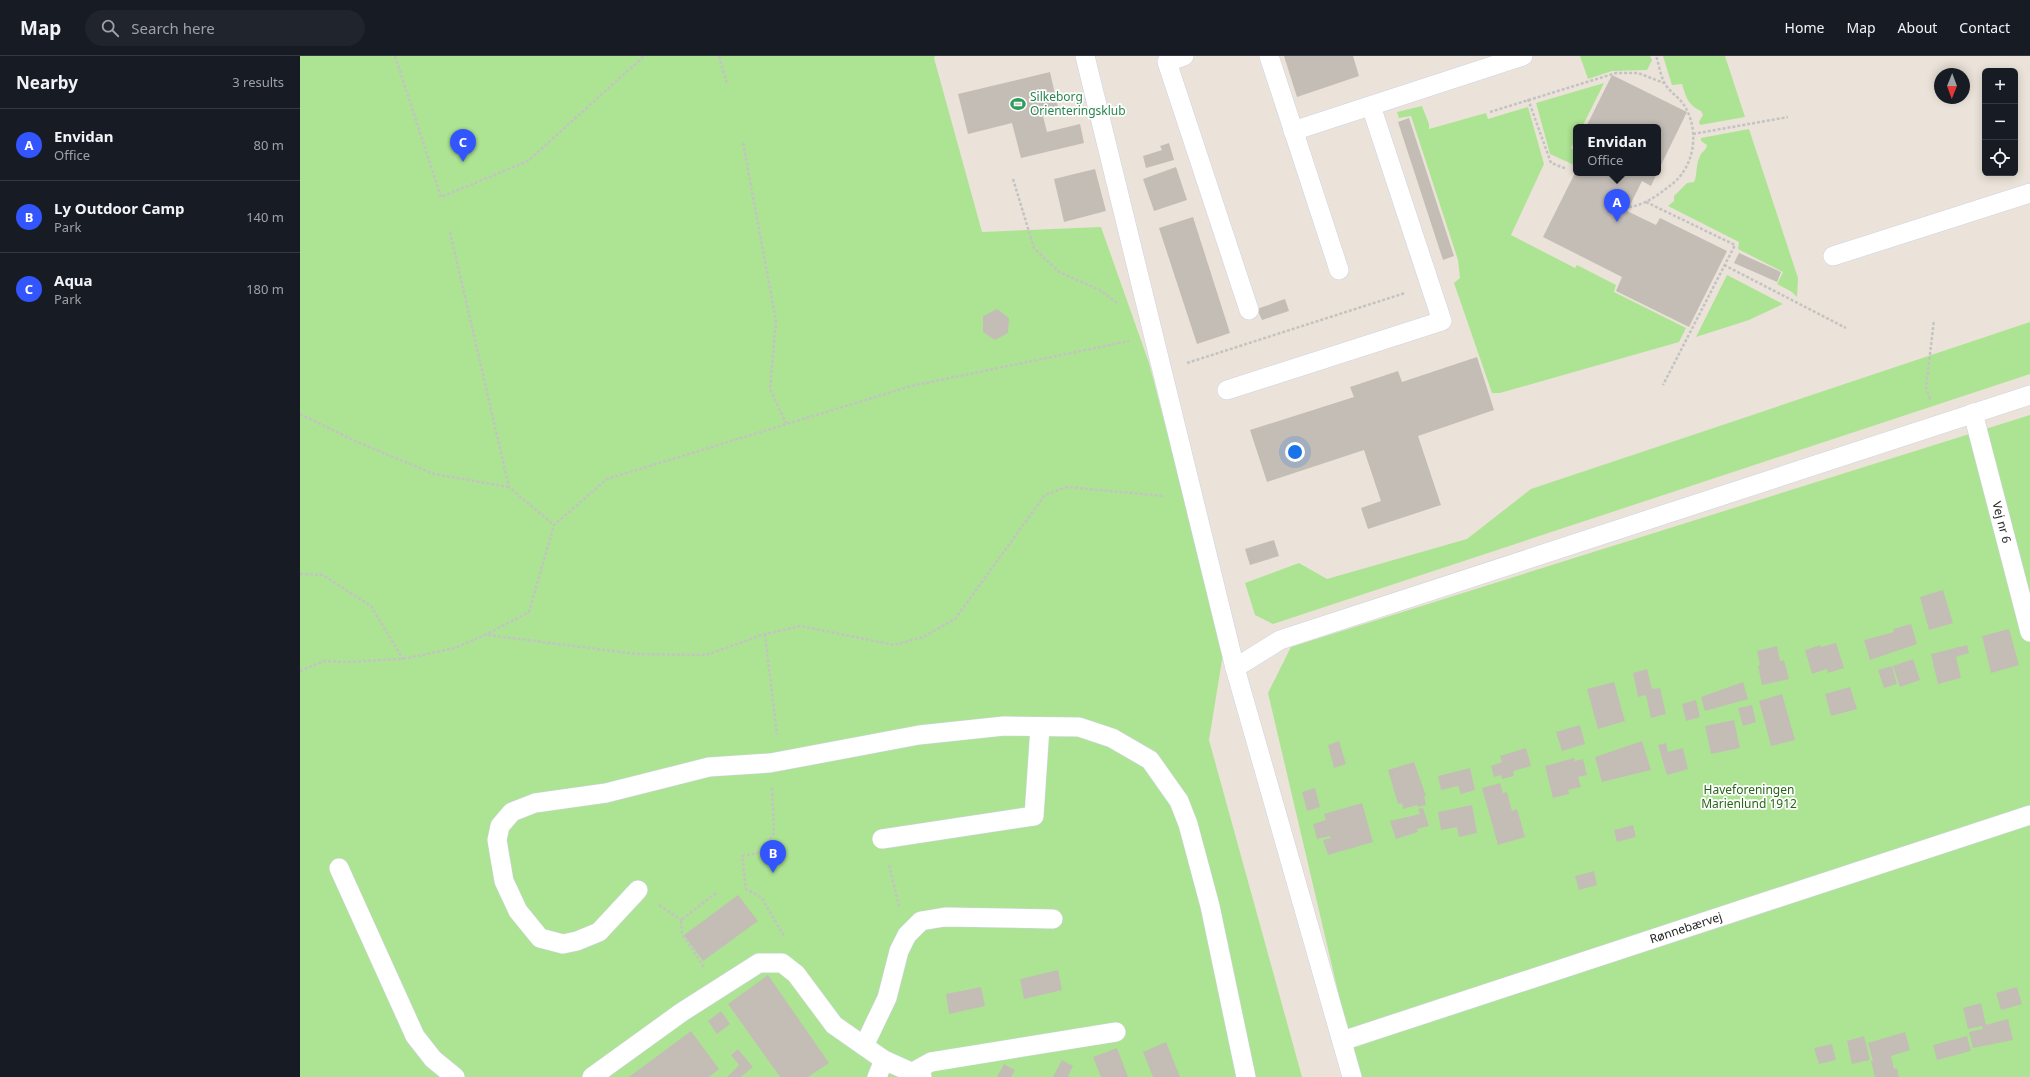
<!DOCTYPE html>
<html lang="en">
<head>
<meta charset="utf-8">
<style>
  body { margin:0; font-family:"Noto Sans",sans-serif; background:#20242c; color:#f1f3f6 }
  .controls { position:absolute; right:12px; top:12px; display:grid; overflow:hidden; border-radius:6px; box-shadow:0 2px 10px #0003 }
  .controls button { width:36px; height:36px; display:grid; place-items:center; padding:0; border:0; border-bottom:1px solid #363941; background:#171b24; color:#f1f3f6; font:20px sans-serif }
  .compass { position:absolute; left:1634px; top:12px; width:36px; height:36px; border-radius:50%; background:#171b24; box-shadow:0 2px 10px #0003; rotate:181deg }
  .you { position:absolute; left:995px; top:396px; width:14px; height:14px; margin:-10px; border:3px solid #fff; border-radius:50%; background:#1a73e8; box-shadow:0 0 0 6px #1a73e833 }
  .badge { display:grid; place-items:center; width:26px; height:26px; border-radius:50%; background:#3355fe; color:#fff; font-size:13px; font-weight:700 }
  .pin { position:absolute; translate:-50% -33px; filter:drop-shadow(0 1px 2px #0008) }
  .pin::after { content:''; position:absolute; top:21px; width:14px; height:12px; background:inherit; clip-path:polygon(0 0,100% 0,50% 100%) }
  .popup { position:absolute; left:1273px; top:68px; width:88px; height:52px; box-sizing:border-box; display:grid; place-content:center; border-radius:6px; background:#171b24; filter:drop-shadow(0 1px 3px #0005); font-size:13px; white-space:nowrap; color:#9ea1a6 }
  .popup b { font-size:15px; color:#f1f3f6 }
  .popup::after { content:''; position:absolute; left:50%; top:100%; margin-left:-8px; border:8px solid transparent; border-top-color:#171b24 }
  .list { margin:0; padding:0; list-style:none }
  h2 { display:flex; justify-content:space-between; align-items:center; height:52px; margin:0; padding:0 16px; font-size:17px }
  h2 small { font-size:13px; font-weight:400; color:#9ea1a6 }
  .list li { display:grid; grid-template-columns:26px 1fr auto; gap:12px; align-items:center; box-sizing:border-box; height:72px; padding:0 16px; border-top:1px solid #363941 }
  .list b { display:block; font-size:15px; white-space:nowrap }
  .list p { margin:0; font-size:13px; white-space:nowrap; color:#9ea1a6 }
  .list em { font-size:13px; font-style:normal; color:#9ea1a6 }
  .icon { flex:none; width:22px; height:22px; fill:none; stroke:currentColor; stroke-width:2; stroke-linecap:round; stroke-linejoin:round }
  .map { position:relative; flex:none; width:1730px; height:1021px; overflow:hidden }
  header { display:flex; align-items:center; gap:24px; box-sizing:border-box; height:56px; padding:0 20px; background:#171b24; border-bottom:1px solid #363941 }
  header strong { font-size:19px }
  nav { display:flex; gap:22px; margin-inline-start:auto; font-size:14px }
  .search { width:280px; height:36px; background:#20242c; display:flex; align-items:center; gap:10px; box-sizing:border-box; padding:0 14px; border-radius:22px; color:#9ea1a6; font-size:15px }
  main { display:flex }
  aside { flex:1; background:#171b24 }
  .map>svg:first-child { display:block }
  .green { fill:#ade493 }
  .building { fill:#c3bdb6 }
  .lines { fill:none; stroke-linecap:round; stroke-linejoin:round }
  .lane-casing { stroke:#ced2e2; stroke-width:20 }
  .path { stroke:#c3c3c3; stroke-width:2.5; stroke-dasharray:3 2; stroke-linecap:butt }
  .lane { stroke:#fff; stroke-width:19 }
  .labels { text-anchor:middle; stroke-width:3.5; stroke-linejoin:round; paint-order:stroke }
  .leisure-label { font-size:12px; fill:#27864d; stroke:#fff; text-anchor:start }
  .street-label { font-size:12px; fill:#282828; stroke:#fff }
  .park-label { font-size:12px; fill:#266617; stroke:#fff }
</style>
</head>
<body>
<header>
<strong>Map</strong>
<div class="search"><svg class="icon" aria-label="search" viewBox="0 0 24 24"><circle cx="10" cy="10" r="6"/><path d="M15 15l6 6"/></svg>Search here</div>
<nav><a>Home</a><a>Map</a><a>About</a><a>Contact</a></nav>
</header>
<main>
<aside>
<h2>Nearby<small>3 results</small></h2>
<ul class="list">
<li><span class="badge">A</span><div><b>Envidan</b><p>Office</p></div><em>80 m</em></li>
<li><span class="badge">B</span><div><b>Ly Outdoor Camp</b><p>Park</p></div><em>140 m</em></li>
<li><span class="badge">C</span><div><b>Aqua</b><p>Park</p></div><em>180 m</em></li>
</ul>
</aside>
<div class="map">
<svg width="1730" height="1021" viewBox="0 0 1730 1021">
  <rect width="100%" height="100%" fill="#ebe3d9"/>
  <!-- green -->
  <g class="green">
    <path d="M0,0H635L634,2L682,176L801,171L849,307L924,592L909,684L1002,1021H0Z"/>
    <path d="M1280,0H1350L1352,4L1347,14L1312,15L1288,23Z"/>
    <path d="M1363,0H1425L1445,61L1400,69L1399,66L1403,59L1401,55C1388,49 1386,41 1382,28L1372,29Z"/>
    <path d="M1304,27L1282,71H1276V83L1271,92L1276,96V106L1274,109L1250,98L1236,47Z"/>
    <path d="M1122,50L1129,68V73L1186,57L1188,63L1228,51L1244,108L1211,179L1275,212L1277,209L1316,229L1314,236L1386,272L1379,286L1200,337H1192L1154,227L1160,222L1158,204L1111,60L1099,62L1097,56Z"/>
    <path d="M1449,73L1498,222L1497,241L1492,236L1477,228L1483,216L1438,193L1439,186L1368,150L1374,145V140L1387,127L1394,126C1398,118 1395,110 1400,100C1402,95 1406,95 1407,89L1401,85V82Z"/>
    <path d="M1427,219L1483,248L1449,264L1396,281Z"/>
    <path d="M1730,266V318L973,568L955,559L945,527L999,507L1027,523L1167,483L1231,433Z"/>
    <path d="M1730,359V1021H1058L968,637L991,591Z"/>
  </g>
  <!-- building -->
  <g class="building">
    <path d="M984,0H1053L1059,20L997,41Z"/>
    <path d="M750,16L759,56L743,60L747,76L780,68L784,87L721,102L712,67L668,78L658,38Z"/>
    <path d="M1312,19L1387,56L1358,115V71H1286Z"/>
    <path d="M1109,62L1154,200L1143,204L1098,66Z"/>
    <path d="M869,87L874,104L846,112L843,100L862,94L860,90Z"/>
    <path d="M876,111L887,144L854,155L843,123Z"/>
    <path d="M795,113L806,155L764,166L754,123Z"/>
    <path d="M1275,117H1357L1351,130L1342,125L1327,155L1356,169L1360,162L1427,195L1389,271L1316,235L1322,221L1243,181Z"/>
    <path d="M893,161L930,277L897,288L859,172Z"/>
    <path d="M1439,197L1481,216L1477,226L1434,207Z"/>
    <path d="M985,243L989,255L962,264L957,253Z"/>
    <path d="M697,253L709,262L708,277L695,284L683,276V260Z"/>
    <path d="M1177,301L1194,354L1118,380L1141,449L1068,473L1061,452L1081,445L1064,394L967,426L950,374L1054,341L1050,331L1098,315L1102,326Z"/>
    <path d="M974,484L979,500L950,509L945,493Z"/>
    <path d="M1643,534L1653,567L1629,574L1620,541Z"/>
    <path d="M1611,568L1617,588L1570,604L1564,584L1594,576L1593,573Z"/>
    <path d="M1709,573L1719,609L1691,617L1682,580Z"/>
    <path d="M1536,587L1544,612L1528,617L1527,613L1512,618L1505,594L1520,589L1521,591Z"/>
    <path d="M1667,589L1669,597L1656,601L1661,622L1638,628L1631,598Z"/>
    <path d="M1477,590L1480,605L1484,604L1489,623L1462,629L1458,610L1460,609L1457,595Z"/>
    <path d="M1613,603L1620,624L1600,631L1593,610Z"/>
    <path d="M1592,610L1597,628L1584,632L1578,614Z"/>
    <path d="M1347,613L1352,633L1360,632L1366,658L1351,662L1346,639L1338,641L1333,617Z"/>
    <path d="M1314,626L1325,665L1298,673L1287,633Z"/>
    <path d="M1443,626L1448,643L1405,655L1401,641Z"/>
    <path d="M1550,631L1557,653L1531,660L1525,638Z"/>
    <path d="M1482,638L1495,684L1471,690L1459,645Z"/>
    <path d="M1396,644L1400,661L1386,665L1382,648Z"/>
    <path d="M1452,649L1456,666L1443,670L1438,652Z"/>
    <path d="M1434,664L1440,692L1411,698L1405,670Z"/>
    <path d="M1280,669L1285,688L1262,695L1256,676Z"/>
    <path d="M1039,685L1046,708L1034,712L1028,689Z"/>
    <path d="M1342,685L1351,714L1302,726L1295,701Z"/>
    <path d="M1366,687L1368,696L1383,692L1388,713L1367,719L1358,689Z"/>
    <path d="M1226,692L1231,710L1213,715L1214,720L1202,723L1201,719L1194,721L1191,710L1202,706L1200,700Z"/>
    <path d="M1274,702L1275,705L1283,703L1287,719L1278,721L1281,731L1268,734L1269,738L1253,742L1245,710Z"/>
    <path d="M1114,706L1126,740H1124L1126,749L1118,751L1117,749L1103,753L1102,747L1098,748L1088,714Z"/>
    <path d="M1170,712L1175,734L1161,738L1158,730L1141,734L1138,720Z"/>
    <path d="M1200,727L1203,737L1207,736L1212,755L1217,753L1225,781L1198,789L1182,732Z"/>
    <path d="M1015,732L1020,751L1007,755L1002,736Z"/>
    <path d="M1062,747L1073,786L1028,799L1023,784L1031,782L1030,780L1017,783L1013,768L1026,764L1024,758Z"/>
    <path d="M1172,749L1177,777L1159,781L1157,771L1141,774L1138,756Z"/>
    <path d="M1123,752L1129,770L1117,773L1118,776L1096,783L1090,765L1120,758L1118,753Z"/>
    <path d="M1333,769L1336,781L1317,786L1314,774Z"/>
    <path d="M1294,815L1297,829L1279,834L1275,820Z"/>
    <path d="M438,839L458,865L403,905L384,879Z"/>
    <path d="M758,914L762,934L724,943L720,923Z"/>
    <path d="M468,919L529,1007L508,1021H480L428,948Z"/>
    <path d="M681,931L685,950L649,958L646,938Z"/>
    <path d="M1717,931L1722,948L1701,954L1696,937Z"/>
    <path d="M1681,947L1686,969L1708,963L1713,984L1673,992L1669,976L1683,973L1682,970L1668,973L1663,952Z"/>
    <path d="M421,955L430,968L417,978L408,965Z"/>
    <path d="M391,975L419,1013L409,1021H329Z"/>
    <path d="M1605,976L1610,994L1591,1000L1594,1013L1597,1012L1599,1021H1575L1571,1005H1573L1568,987Z"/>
    <path d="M1564,980L1570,1004L1552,1008L1547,985Z"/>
    <path d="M1667,980L1671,995L1637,1004L1633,989Z"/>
    <path d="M866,986L880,1021H853L843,996Z"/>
    <path d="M1532,988L1536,1004L1519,1008L1514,992Z"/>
    <path d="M817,992L828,1021H801L793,1001Z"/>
    <path d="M438,993L453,1011L441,1021H427L439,1009L431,999Z"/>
    <path d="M762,1004L773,1010L768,1020L770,1021H753Z"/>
    <path d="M704,1008L715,1014L711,1021H697Z"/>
  </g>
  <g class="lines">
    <!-- lane casing -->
    <g class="lane-casing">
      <g id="lane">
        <path d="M785,0L935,612"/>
        <path d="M884,0L867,6L949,254"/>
        <path d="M969,0L1039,214"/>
        <path d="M993,75L1223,0"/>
        <path d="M1533,200L1730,137"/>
        <path d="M927,334L1142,265L1071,50"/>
        <path id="s1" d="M1673,357L1730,576"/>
        <path d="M582,783L734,760L740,671"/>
        <path d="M39,812L115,980L133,1003L155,1021"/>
        <path d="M338,834L299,876L277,885L263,888L240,882L218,855L204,825L197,784L200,770L212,756L235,747L306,737L409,711L470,707L619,679L704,670L779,671L812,682L850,704L879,745L888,768L910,850L946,1021"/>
        <path id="s2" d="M1042,985L1730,759"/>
        <path d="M564,990L587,942L599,895L607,879L621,865L645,861L753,863"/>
        <path d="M613,1016L631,1006L816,976"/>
        <path d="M292,1021L382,956L459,907H482L496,918L534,969L584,1004L622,1021"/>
        <path d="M577,1021L584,1004"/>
        <path d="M1052,1021L935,612L980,584L1730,339"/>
      </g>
    </g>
    <!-- path -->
    <g class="path">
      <path d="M95,0L141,141L228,105L344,0"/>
      <path d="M419,0L427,28"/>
      <path d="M1228,43L1251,107L1267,113"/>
      <path d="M1190,56L1316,17H1338L1364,27"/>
      <path d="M1393,78L1488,61"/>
      <path d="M443,87L476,265L470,333L486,367"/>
      <path d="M713,123L734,192L759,216L800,234L817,247"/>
      <path d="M1346,146L1435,189L1363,329"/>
      <path d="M1329,151C1345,149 1358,139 1371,129C1395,111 1400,74 1384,49C1379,41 1368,35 1364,26C1360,18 1359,8 1356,0"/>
      <path d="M150,176L209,431L254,469"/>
      <path d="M1424,209L1546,272"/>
      <path d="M887,307L1105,237"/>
      <path d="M1630,343L1626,332L1634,264"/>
      <path d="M0,358L55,385L134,418L209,431"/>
      <path d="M0,518L23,519L71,550L103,603"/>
      <path d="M465,578L477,679"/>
      <path d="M188,579L336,598L406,599L465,578L501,570L594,589L623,581L655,563L745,439L766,431L865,440"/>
      <path d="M0,615L24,605L44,606L103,603L155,592L187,578L229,556L254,469L307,423L611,330L829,285"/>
      <path d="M472,732L474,777L462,796L442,800L446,833L461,841L484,880"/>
      <path d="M589,809L599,850"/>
      <path d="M359,849L381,864"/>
      <path d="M404,911L382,878L381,864L416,837"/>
    </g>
    <!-- lane -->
    <use href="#lane" class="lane"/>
  </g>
  <!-- icons -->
  <defs>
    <g id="stadium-bare" transform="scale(1.2)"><path d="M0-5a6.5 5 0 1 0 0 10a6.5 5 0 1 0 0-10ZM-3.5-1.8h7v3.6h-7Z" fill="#2e9e5b" stroke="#fff" stroke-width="2.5" paint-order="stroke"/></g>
  </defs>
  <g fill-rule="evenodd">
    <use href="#stadium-bare" x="718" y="48"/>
  </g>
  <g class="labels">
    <!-- leisure labels -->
    <g class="leisure-label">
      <text x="730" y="45">Silkeborg<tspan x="730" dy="14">Orienteringsklub</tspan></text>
    </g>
    <!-- street labels -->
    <g class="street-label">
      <text dy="4" stroke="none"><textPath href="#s1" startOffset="113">Vej nr 6</textPath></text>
      <text dy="4" stroke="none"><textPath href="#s2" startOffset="362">Rønnebærvej</textPath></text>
    </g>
    <!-- park labels -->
    <g class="park-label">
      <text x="1449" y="738">Haveforeningen<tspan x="1449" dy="14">Marienlund 1912</tspan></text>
    </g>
  </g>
</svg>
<div class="controls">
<button>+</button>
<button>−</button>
<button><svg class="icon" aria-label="locate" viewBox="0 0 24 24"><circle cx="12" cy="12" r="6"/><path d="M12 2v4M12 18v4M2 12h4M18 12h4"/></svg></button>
</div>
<svg class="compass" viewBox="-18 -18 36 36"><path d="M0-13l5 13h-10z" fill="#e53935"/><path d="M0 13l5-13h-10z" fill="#9ea1a6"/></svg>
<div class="you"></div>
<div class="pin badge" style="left:1317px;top:166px">A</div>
<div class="popup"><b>Envidan</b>Office</div>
<div class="pin badge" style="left:473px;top:817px">B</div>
<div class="pin badge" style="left:163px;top:106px">C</div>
</div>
</main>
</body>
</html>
